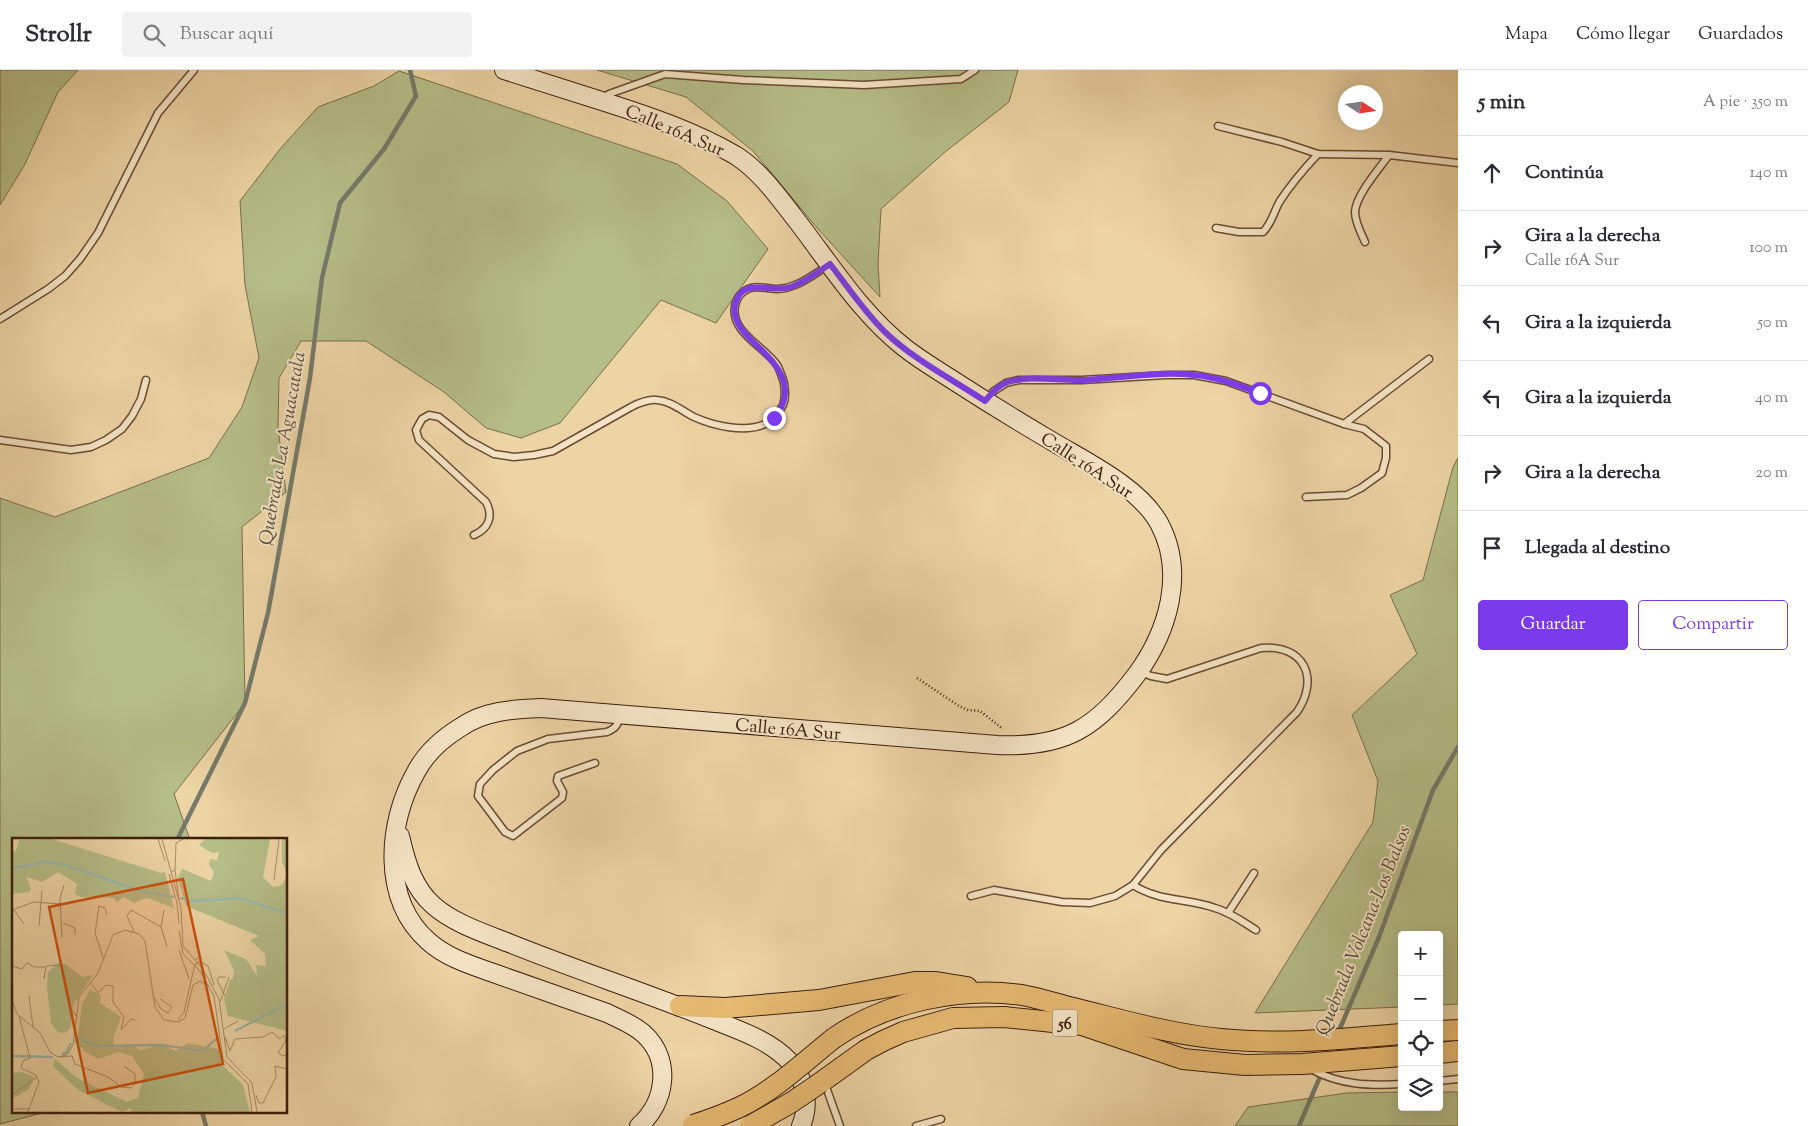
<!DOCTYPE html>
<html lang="es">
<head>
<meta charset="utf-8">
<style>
  body { margin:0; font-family:"Sorts Mill Goudy",serif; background:#f2f2f3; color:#2b2b33 }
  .controls { position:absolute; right:15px; bottom:15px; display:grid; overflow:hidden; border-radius:5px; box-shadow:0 5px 20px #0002 }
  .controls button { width:45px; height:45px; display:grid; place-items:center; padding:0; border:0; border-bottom:1px solid #e1e1e2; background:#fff; color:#2b2b33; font:25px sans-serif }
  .compass { position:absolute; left:1338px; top:15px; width:45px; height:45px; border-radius:50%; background:#fff; box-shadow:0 5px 20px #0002; rotate:102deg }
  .stop { position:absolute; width:15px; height:15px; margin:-11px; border:4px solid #7c3aed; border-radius:50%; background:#fff }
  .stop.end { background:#7c3aed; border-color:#fff; box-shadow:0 1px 5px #0008 }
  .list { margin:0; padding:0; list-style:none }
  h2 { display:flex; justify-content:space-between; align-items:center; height:65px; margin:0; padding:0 20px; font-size:21px }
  h2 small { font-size:16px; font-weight:400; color:#7c7c81 }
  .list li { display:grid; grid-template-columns:32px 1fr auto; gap:15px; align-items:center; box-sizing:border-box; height:75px; padding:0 20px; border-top:1px solid #e1e1e2 }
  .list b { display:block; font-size:19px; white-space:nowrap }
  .list p { margin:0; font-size:16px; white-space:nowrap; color:#7c7c81 }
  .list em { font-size:16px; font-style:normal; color:#7c7c81 }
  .actions { display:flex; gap:10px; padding:15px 20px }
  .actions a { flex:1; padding:11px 0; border:1px solid #7c3aed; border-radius:5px; text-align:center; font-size:18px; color:#7c3aed }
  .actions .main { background:#7c3aed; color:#fff }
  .icon { flex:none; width:28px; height:28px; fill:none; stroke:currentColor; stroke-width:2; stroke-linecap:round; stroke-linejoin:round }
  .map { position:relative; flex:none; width:1458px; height:1056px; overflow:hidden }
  header { display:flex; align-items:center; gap:30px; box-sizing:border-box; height:70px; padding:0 25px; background:#fff; border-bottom:1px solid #e1e1e2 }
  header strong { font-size:24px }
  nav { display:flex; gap:28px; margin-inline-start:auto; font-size:18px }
  .search { width:350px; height:45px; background:#f2f2f3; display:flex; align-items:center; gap:12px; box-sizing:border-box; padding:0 18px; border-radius:5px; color:#7c7c81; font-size:19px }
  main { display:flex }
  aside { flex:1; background:#fff }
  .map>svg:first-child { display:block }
  .green { fill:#b5bd88; stroke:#7a6d4a }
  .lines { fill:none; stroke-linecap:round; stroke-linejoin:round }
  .stream { stroke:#757a6b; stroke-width:4.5 }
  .service-casing { stroke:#6a4b33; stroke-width:9 }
  .secondary-casing { stroke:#3e1d0d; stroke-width:20 }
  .primary-casing { stroke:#3e1d0d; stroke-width:22 }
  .path { stroke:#3e1d0d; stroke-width:2.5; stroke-dasharray:1 2.5; stroke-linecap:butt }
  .service { stroke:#f3e3c4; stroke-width:6 }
  .secondary { stroke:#f3e3c4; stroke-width:18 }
  .primary { stroke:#e6ba72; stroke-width:20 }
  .primary-bridge-casing { stroke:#3e1d0d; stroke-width:22; stroke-linecap:butt }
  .primary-bridge { stroke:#e6ba72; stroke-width:20 }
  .route { stroke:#7c3aed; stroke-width:6 }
  .labels { text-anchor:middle; stroke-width:4; stroke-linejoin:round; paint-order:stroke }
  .shield { fill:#f3e3c4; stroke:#745844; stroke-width:1 }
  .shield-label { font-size:16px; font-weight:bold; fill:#3e1d0d }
  .street-label { font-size:18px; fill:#3e1d0d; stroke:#f3e3c4 }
  .water-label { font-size:19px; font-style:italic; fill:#594c3c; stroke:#f3e3c4 }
  .inset-river { fill:none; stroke:#99b8aa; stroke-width:2.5 }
  .inset-road { fill:none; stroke:#a78b68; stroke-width:1 }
  .view { fill:#ce500c; fill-opacity:0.15; stroke:#ce500c; stroke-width:2.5 }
  .inset-edge { fill:none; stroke:#3e1d0d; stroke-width:2.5 }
</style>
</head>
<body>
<header>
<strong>Strollr</strong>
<div class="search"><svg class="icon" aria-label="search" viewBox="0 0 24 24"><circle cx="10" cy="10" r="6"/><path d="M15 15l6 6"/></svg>Buscar aquí</div>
<nav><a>Mapa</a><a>Cómo llegar</a><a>Guardados</a></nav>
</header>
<main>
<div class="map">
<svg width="1458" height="1056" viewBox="0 0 1458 1056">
  <rect width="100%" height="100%" fill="#edd4a5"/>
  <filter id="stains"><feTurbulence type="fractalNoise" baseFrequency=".004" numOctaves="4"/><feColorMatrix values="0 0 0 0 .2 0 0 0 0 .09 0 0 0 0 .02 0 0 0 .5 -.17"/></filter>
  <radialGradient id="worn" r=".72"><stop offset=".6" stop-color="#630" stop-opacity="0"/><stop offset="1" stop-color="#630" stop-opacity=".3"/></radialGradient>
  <!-- green -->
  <g class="green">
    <path d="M0,0H78L58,22L24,96L0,135Z"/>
    <path d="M597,0H1018L1009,32L945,82L881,139L878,194L880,227L818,159L753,81L686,27Z"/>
    <path d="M399,1L677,94L727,131L768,179L716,253L661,230L560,353L521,368L486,358L444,322L366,271H301L279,308L278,358L286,422L242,457L245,633L174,724L190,770H14V1042H46L0,1054V428L55,447L209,388L242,337L259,288L245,215L240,131L280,79L318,37L374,16Z"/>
    <path d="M1458,388V934L1439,935V865H1402V937L1255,943L1373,752L1378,711L1352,645L1417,584L1390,525L1423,510L1453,397Z"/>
    <path d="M1402,1022V1037H1439V1022H1458V1056H1235L1248,1037L1347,1023Z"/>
  </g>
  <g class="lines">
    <!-- stream -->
    <g class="stream">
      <path d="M177,770L245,633L268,543L310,308L322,208L340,133L384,79L416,26L410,0"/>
      <path d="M1338,963L1379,867L1433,720L1458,677"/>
      <path d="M202,1042L206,1056"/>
      <path d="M1299,1056L1322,1002"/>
    </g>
    <!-- service casing -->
    <g class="service-casing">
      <g id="service">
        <path d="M602,29L609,24L665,4L743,10L864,15L961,9L975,0"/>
        <path d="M1218,56L1282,72L1318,84L1389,85L1458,93"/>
        <path d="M1216,158L1239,162H1263C1272,153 1274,141 1280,131C1291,114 1304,99 1318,84"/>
        <path d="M1365,172C1361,163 1355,152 1355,142C1356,125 1379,99 1389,85"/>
        <path d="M0,249L48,219L65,206L80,189L98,163L158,43L194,0"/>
        <path d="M986,330L994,321L1006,313L1019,310H1082L1166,305H1194L1226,311L1344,354L1364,359L1386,376V388L1382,403L1361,418L1347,425L1306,427"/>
        <path d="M1344,354L1429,289"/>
        <path d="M0,370L71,380L91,377L106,370L122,359L132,346L141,329L146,310"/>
        <path d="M474,465C488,459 494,447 486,432L419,370L416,360L422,349L429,345L439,347L468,370L494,384L514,387L534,385L553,381L631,337C639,333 648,329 657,330C671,331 682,341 694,347C714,356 745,363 765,354C773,350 779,343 783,335C786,328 785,321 784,313C782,307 780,300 777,295C764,276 730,262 735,236C736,231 738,226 742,223C752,213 766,219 778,219C797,218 813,205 829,195"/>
        <path d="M595,693L558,706L557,711L563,722L562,728L513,766L505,762L478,726L480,714L493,700L517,681L548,669L607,662C616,658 618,655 620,645"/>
        <path d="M1133,815C1160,832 1186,828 1215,838C1230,842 1243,852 1256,860"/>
        <path d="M971,826L994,820L1062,832L1090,833L1115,826L1133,815L1161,780L1297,642C1320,608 1304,574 1261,578L1167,609L1151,606L1141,602"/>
        <path d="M1228,843L1254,803"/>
        <path d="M1311,999C1339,1015 1370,1016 1402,1014"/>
        <path d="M1439,1011L1458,1009"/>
        <path d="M825,1014L840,1056"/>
        <path d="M916,1056L941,1049"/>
      </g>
    </g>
    <!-- secondary casing -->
    <g class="secondary-casing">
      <g id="secondary">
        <path d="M504,0C538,11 573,22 608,33C652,47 695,62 735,85C759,100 777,125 794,147C829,192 860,243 905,278C919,289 934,298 948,307C982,329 1016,350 1050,370C1086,392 1138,416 1159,453C1186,503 1168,561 1137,604C1096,658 1066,678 997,675L541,638C513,639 484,641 461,657C443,668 426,683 416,702C387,753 381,829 428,871C448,889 474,896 499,905C535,918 571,930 607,943C619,949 633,954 644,964C672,990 666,1032 639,1056"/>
        <path d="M400,766C406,792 413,818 434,836C455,854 484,863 509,873C576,900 644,922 711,949C738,960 770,970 790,992C806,1010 810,1034 801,1056"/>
      </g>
    </g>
    <!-- primary casing -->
    <g class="primary-casing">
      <g id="primary">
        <path d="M680,936L725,938L819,930L915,912H936L967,917"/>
        <path d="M1439,961L1458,960"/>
        <path d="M834,968C886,932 959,916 1022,925C1038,928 1054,933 1069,937C1119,949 1169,964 1221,969C1281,975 1341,969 1402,964"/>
        <path d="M1439,983L1458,981"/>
        <path d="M820,1013L866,980L883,971L903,962L953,948L1004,947L1082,955L1183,989L1245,995L1302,994L1402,986"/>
      </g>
    </g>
    <!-- path -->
    <path class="path" d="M917,608L959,636L968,640L980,641L1003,659"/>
    <!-- service -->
    <use href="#service" class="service"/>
    <!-- secondary -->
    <use href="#secondary" class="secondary"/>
    <!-- primary -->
    <use href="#primary" class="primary"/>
    <!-- primary-bridge casing -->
    <g class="primary-bridge-casing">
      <g id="primary-bridge">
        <path d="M693,1055C709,1050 725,1044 740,1037C775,1020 804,992 834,968"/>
        <path d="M750,1056L792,1032L820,1013"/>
      </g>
    </g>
    <!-- primary-bridge -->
    <use href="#primary-bridge" class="primary-bridge"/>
  </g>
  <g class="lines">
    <!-- route -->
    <path class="route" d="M774,348C783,337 787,327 784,313C776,280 729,265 735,235C742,205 771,224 791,217C805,212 818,202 830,194C848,217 865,243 886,263C913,289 953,310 985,331C991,324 998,315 1008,312C1031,305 1059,311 1084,310C1120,308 1158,301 1194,305C1217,307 1238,315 1260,323"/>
  </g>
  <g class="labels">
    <!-- shield labels -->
    <rect class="shield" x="1052.5" y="939.5" width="25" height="27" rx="4"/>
    <g class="shield-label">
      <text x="1065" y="959">56</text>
    </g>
    <!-- street labels -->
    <g class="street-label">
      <text transform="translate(675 60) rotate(23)" y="6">Calle 16A Sur</text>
      <text transform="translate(1087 395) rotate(33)" y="6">Calle 16A Sur</text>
      <text transform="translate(788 659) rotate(5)" y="6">Calle 16A Sur</text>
    </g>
    <!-- water labels -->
    <g class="water-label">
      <text transform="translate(281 378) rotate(-80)" y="7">Quebrada La Aguacatala</text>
      <text transform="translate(1362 860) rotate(-68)" y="7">Quebrada Volcana-Los Balsos</text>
    </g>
  </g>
  <!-- overview -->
  <g transform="translate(12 768)">
    <rect width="275" height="275" fill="#edd4a5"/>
    <path d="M40,1L149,35L153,34L162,70L135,60L122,65L112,59L105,64L102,60L69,59L63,56L65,46L46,34L30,44L14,39L19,51L17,54L0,56V14L4,13L7,2ZM193,1H258L251,39L261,49L270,47L275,37V193L216,178L212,161L218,142L221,141L222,132L212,112L234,121L245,138L244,127L254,128L253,116L238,102L247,98L174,68L166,40L170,31L199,43L202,34L197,27L198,21L205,22L207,14L200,15L187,7ZM270,1H275V36L270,24ZM46,125L53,126L70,139L81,137L61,167L59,189L53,195L46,194L39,185L35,149L36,134ZM78,152L89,157L88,165L109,179L101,201L103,209L122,207L128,212L150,207L164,213L176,205L206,211L211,228L231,247L238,274H120L118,270L110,274L66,252L41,228L43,221L65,240L115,264L126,260L132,236L120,218L106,214L86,221L72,213L65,204L70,166ZM9,234L21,238V243L17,251L0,261V235Z" fill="#b5bd88"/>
    <path class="inset-river" d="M0,31L32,24L51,26L129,53L162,59M168,60L183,63L228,60L275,75M223,193L275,166M63,204L68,201L84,208L150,207L190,213L206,200M50,216L54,215L59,205M0,218L41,219"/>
    <path class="inset-road" d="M146,1L153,23M150,1L169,70L171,108L191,131L207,161L215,219L240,245L245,274M163,32L167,62M159,34L163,32L164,5L171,1M157,36L165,65L167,86M262,42L267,1M0,72L22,64L48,66M2,72L12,86M51,85L63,90V96M27,88L30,52M149,89L152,72M167,93L171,116L188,133L202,158L211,221L236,246L240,274M122,94L115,78L119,72L149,89L155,109M50,99L48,60L52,47M167,112L177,141M91,120L83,95L87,68L93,70L95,77M184,122L188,117L184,107M0,128L10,131L15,125L22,129H33M32,141L34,128L46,127L51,132L59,170L64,178M78,144L86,155L94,147L101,148V164L112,179L109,192L119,181L123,182M17,158L21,189M213,158L205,142L207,139H214M142,159L149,171L156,175L160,169L148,161M0,162L5,176L28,195L38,214L46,219L55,217L61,207L67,159L86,135L101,97L113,92L127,96L133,103L143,169L152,182L166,184L173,180L181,147L188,143L197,148M208,164L217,139M7,178L18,220L11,223L9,230L24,237L27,244L16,274M166,182L172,174L183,126L189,124L196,128L202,147M212,191L226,183M213,199L218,213L223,201L251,199L260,194L268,201L272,197L274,202L266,215L271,218L275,217M48,219L60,218L63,226L98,240L109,249L119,250L123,246V236L112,228M0,257L25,239M244,257L247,265H251L264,239L263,228L275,231M0,271H18"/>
    <path class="view" d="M171,41L211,226L76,255L37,69Z"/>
    <rect width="275" height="275" class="inset-edge"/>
  </g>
  <rect width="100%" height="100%" filter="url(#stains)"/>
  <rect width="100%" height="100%" fill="url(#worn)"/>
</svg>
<div class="controls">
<button>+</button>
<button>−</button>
<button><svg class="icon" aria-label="locate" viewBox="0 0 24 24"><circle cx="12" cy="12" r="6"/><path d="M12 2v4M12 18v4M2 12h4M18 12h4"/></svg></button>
<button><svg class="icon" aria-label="layers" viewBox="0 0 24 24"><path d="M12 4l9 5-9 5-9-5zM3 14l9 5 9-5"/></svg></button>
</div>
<svg class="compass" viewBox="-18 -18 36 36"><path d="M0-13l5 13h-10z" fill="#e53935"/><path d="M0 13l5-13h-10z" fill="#7c7c81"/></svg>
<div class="stop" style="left:1260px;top:323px"></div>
<div class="stop end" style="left:774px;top:348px"></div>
</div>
<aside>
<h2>5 min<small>A pie · 350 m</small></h2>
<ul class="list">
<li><svg class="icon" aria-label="ahead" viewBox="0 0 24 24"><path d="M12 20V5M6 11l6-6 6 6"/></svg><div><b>Continúa</b></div><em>140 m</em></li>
<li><svg class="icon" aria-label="right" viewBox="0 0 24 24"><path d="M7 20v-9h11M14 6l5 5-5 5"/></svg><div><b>Gira a la derecha</b><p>Calle 16A Sur</p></div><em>100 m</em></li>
<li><svg class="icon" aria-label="left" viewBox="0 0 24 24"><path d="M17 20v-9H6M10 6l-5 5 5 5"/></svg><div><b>Gira a la izquierda</b></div><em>50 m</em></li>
<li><svg class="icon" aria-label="left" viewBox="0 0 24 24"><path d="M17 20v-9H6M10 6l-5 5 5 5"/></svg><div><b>Gira a la izquierda</b></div><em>40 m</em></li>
<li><svg class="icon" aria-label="right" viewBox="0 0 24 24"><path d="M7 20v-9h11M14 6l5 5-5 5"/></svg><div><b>Gira a la derecha</b></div><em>20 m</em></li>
<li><svg class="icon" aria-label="arrive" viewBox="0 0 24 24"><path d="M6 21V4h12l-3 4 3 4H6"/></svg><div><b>Llegada al destino</b></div></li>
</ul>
<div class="actions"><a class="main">Guardar</a><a>Compartir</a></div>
</aside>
</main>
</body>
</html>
